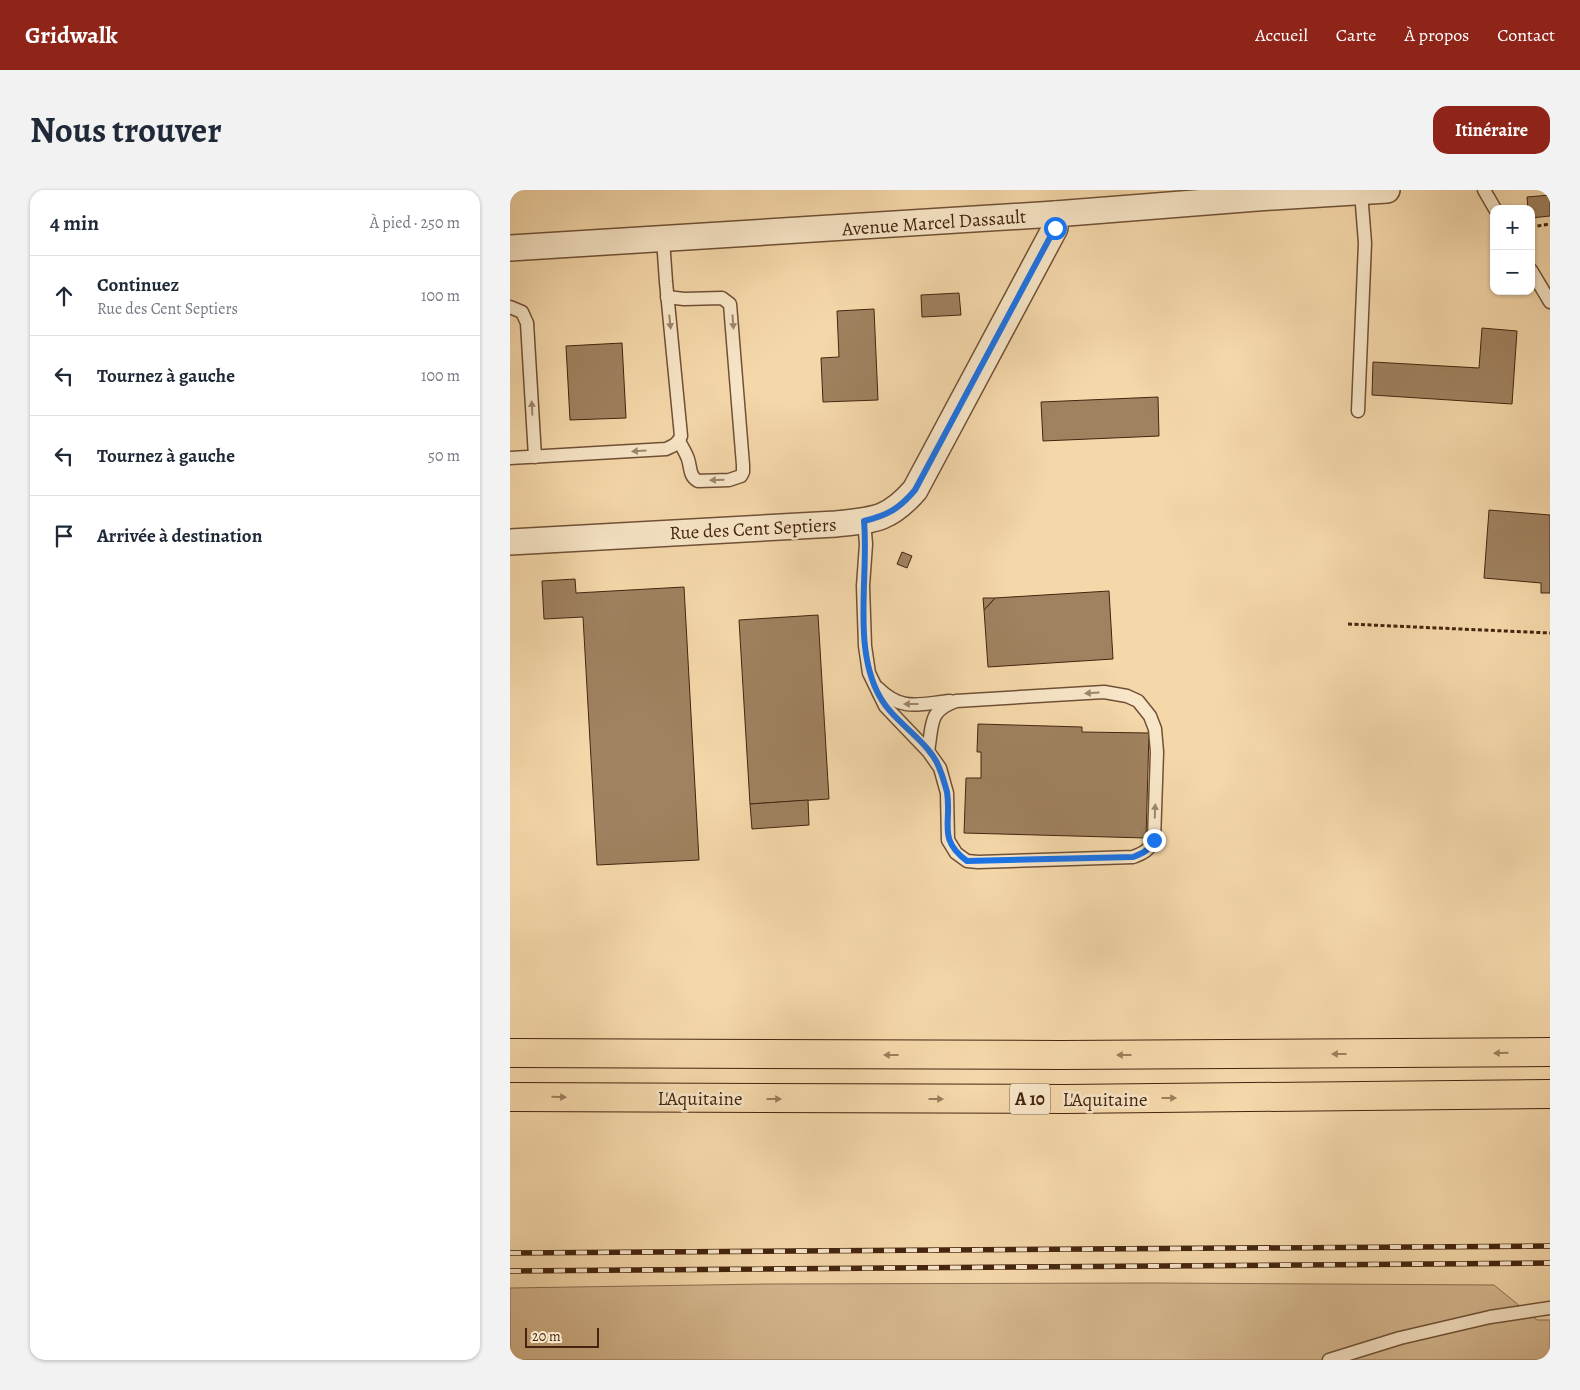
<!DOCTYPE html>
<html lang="fr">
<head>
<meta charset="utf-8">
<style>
  body { margin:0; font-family:Alegreya,serif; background:#f2f2f3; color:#1f2937 }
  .controls { position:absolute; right:15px; top:15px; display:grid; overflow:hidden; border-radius:10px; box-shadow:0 1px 4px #0004 }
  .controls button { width:45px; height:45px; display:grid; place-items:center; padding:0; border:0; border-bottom:1px solid #e0e1e3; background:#fff; color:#1f2937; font:25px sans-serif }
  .scale { position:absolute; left:15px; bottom:12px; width:74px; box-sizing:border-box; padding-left:5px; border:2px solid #44240f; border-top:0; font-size:14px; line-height:18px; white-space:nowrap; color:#44240f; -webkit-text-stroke:4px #f8e6c8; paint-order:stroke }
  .stop { position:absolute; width:15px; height:15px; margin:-11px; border:4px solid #1a73e8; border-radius:50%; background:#fff }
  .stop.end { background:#1a73e8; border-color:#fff; box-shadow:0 1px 5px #0008 }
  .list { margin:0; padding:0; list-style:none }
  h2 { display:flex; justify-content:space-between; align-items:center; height:65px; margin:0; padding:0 20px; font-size:21px }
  h2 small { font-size:16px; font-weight:400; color:#747a83 }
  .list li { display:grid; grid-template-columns:32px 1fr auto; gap:15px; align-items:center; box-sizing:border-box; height:80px; padding:0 20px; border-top:1px solid #e0e1e3 }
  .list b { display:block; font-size:19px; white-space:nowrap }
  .list p { margin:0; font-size:16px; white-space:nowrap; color:#747a83 }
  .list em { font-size:16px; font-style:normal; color:#747a83 }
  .icon { flex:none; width:28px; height:28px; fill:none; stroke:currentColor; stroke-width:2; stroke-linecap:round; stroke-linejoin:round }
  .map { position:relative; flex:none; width:1040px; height:1170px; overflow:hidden; border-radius:15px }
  header { display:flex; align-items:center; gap:30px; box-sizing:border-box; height:70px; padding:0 25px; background:#8f2418; color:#fff }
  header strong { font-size:24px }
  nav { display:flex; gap:28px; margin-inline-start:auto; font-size:18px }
  .intro { display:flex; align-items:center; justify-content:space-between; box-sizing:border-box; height:120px; padding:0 30px }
  h1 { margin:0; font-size:35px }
  .button { padding:12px 22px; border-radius:15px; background:#8f2418; color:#fff; font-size:18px; font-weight:700 }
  main { display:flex; gap:30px; padding:0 30px }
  aside { flex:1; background:#fff; border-radius:15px; box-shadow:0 1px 4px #0004 }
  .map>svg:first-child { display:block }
  .green { fill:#d7b990; stroke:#8e6e50 }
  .building { fill:#a08260; stroke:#44240f }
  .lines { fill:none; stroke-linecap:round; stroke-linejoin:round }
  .service-casing { stroke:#705136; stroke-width:15 }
  .minor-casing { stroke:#705136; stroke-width:28 }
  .motorway-casing { stroke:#44240f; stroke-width:30 }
  .path { stroke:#44240f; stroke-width:3; stroke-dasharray:4 2.5; stroke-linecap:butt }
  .service { stroke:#f8e6c8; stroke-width:12 }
  .minor { stroke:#f8e6c8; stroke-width:25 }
  .motorway { stroke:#f5d8aa; stroke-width:28 }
  .rail-casing { stroke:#44240f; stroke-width:5.5 }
  .rail { stroke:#f8e6c8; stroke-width:4; stroke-dasharray:11; stroke-linecap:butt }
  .oneway { fill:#9e856c }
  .oneway2 { fill:#9c7e5c }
  .route { stroke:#1a73e8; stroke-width:6 }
  .labels { text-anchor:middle; stroke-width:5; stroke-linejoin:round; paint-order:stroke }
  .shield { fill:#f8e6c8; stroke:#7a5e46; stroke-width:1 }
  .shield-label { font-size:18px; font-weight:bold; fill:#44240f }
  .street-label { font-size:19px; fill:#44240f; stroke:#f8e6c8 }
</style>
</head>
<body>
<header>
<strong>Gridwalk</strong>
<nav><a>Accueil</a><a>Carte</a><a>À propos</a><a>Contact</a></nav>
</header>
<div class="intro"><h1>Nous trouver</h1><a class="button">Itinéraire</a></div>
<main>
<aside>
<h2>4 min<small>À pied · 250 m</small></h2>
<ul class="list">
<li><svg class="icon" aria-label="ahead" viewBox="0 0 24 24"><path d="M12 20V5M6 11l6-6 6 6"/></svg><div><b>Continuez</b><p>Rue des Cent Septiers</p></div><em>100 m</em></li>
<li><svg class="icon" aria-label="left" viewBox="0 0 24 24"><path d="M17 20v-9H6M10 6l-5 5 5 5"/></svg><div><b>Tournez à gauche</b></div><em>100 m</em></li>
<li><svg class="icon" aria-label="left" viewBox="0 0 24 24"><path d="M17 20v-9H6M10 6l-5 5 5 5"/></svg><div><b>Tournez à gauche</b></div><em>50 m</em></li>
<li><svg class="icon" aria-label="arrive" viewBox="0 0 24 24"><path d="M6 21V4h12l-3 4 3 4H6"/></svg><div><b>Arrivée à destination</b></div></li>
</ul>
</aside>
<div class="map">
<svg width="1040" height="1170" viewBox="0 0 1040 1170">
  <rect width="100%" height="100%" fill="#f5d8aa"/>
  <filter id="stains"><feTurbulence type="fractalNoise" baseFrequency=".004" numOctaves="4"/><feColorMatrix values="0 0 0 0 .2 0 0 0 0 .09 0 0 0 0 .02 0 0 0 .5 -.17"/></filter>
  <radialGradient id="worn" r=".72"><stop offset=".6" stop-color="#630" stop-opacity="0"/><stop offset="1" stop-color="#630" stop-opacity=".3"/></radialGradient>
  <!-- green -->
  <path class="green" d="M646,1093L984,1095L1027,1130H1040V1170H0V1098L257,1094Z"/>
  <!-- building -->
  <g class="building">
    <path d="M1040,5V26L1021,28V19H1018L1017,7Z"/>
    <path d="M449,103L451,125L412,127L411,105Z"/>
    <path d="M364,119L368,210L313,212L311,168L329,167L327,121Z"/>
    <path d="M972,138L1007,141L1002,214L862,205L863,172L969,178Z"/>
    <path d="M112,153L116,228L60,230L56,156Z"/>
    <path d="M648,207L649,246L533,251L531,212Z"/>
    <path d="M979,320L1040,325V403H1031V393L974,388Z"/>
    <path d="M392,362L402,366L397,378L387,374Z"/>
    <path d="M65,389L66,403L174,397L189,670L87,675L73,427L34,429L32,391Z"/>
    <path d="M599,401L603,469L478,477L474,420L485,408Z"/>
    <path d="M473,408H485L474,420Z"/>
    <path d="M308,425L319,609L240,614L229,430Z"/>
    <path d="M468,534L572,537V542L639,543L636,648L454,643L456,588H471V562H467Z"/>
    <path d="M298,610L299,635L242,639L240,614Z"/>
  </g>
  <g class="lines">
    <!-- service casing -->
    <g class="service-casing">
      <g id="service">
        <path d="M974,0L985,19"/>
        <path d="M1021,80L1040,112"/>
        <path d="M157,107L174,109L212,108L220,114L233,275V282L231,286L219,290L188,291C179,286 181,278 178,269C176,263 172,257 169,251"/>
        <path d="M0,117L12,122L17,133L25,267"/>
        <path d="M848,221L855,53L851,2"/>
        <path d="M0,268L156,259C163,256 168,254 171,246L156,92L153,49"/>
        <path d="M354,331L356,354L353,396L355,456L359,483L375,516L418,561L430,578L437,603L438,650L446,663L457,671L468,672L623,667C634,663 639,660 644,650L647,562L645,539L640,526L628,511L617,506L594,502L446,511C418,521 423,534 418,561"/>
        <path d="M368,498C392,522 409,514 440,511"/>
        <path d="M819,1170L890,1148L980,1127L1040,1118"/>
      </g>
    </g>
    <!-- minor casing -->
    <g class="minor-casing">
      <g id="minor">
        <path d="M0,58L545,24L747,8L877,0"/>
        <path d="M0,352L326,334C364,330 379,330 405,300L545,38V24"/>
      </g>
    </g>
    <!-- motorway casing -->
    <g class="motorway-casing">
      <g id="motorway">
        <path d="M0,863L550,865L1040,862"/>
        <path d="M0,907L554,909L1040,904"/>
      </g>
    </g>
    <!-- path -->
    <g class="path">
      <path d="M1021,37L1040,34"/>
      <path d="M838,434L1040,443"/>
    </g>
    <!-- service -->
    <use href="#service" class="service"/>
    <!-- minor -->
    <use href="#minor" class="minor"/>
    <!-- motorway -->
    <use href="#motorway" class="motorway"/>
    <!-- rail casing -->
    <g class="rail-casing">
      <g id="rail">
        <path d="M0,1063L1040,1056"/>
        <path d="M0,1081L1040,1073"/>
      </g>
    </g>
    <!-- rail -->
    <use href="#rail" class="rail"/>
  </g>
  <!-- one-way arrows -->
  <defs><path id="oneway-solid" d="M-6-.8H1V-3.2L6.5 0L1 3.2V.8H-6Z" transform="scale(1.25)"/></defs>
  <g class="oneway">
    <use href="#oneway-solid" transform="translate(160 132) rotate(84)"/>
    <use href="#oneway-solid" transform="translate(223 132) rotate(86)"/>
    <use href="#oneway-solid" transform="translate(22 218) rotate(-93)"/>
    <use href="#oneway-solid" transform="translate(129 261) rotate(177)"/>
    <use href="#oneway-solid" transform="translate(207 290) rotate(178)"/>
    <use href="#oneway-solid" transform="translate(582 503) rotate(177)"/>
    <use href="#oneway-solid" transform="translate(401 514) rotate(180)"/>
    <use href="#oneway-solid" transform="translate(645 621) rotate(-88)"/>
  </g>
  <g class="oneway2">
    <use href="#oneway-solid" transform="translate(991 863) rotate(179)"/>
    <use href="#oneway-solid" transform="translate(829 864) rotate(180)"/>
    <use href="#oneway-solid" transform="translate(381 865) rotate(-180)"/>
    <use href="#oneway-solid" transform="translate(614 865) rotate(180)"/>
    <use href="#oneway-solid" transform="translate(49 907) rotate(1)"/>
    <use href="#oneway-solid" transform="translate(659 908)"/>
    <use href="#oneway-solid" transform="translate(264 909)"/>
    <use href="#oneway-solid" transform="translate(426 909)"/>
  </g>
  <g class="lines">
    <!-- route -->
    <path class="route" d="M545,38L405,300C389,319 378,325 354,331C359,385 342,458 370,507C385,534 421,552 430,580C433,587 435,595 437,602C442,633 427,649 457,671L623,667C634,663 639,660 644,650"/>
  </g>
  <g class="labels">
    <!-- shield labels -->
    <rect class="shield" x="500" y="893.5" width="40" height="31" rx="4"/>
    <g class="shield-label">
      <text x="520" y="915">A 10</text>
    </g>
    <!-- street labels -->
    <g class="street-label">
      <text transform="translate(424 32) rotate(-4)" y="7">Avenue Marcel Dassault</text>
      <text transform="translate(243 338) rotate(-3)" y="7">Rue des Cent Septiers</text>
      <text x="190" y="915">L'Aquitaine</text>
      <text x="595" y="916">L'Aquitaine</text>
    </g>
  </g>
  <rect width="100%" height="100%" filter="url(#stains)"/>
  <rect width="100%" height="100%" fill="url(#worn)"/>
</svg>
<div class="controls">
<button>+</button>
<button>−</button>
</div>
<div class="scale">20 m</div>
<div class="stop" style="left:545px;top:38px"></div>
<div class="stop end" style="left:644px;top:650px"></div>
</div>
</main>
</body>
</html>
